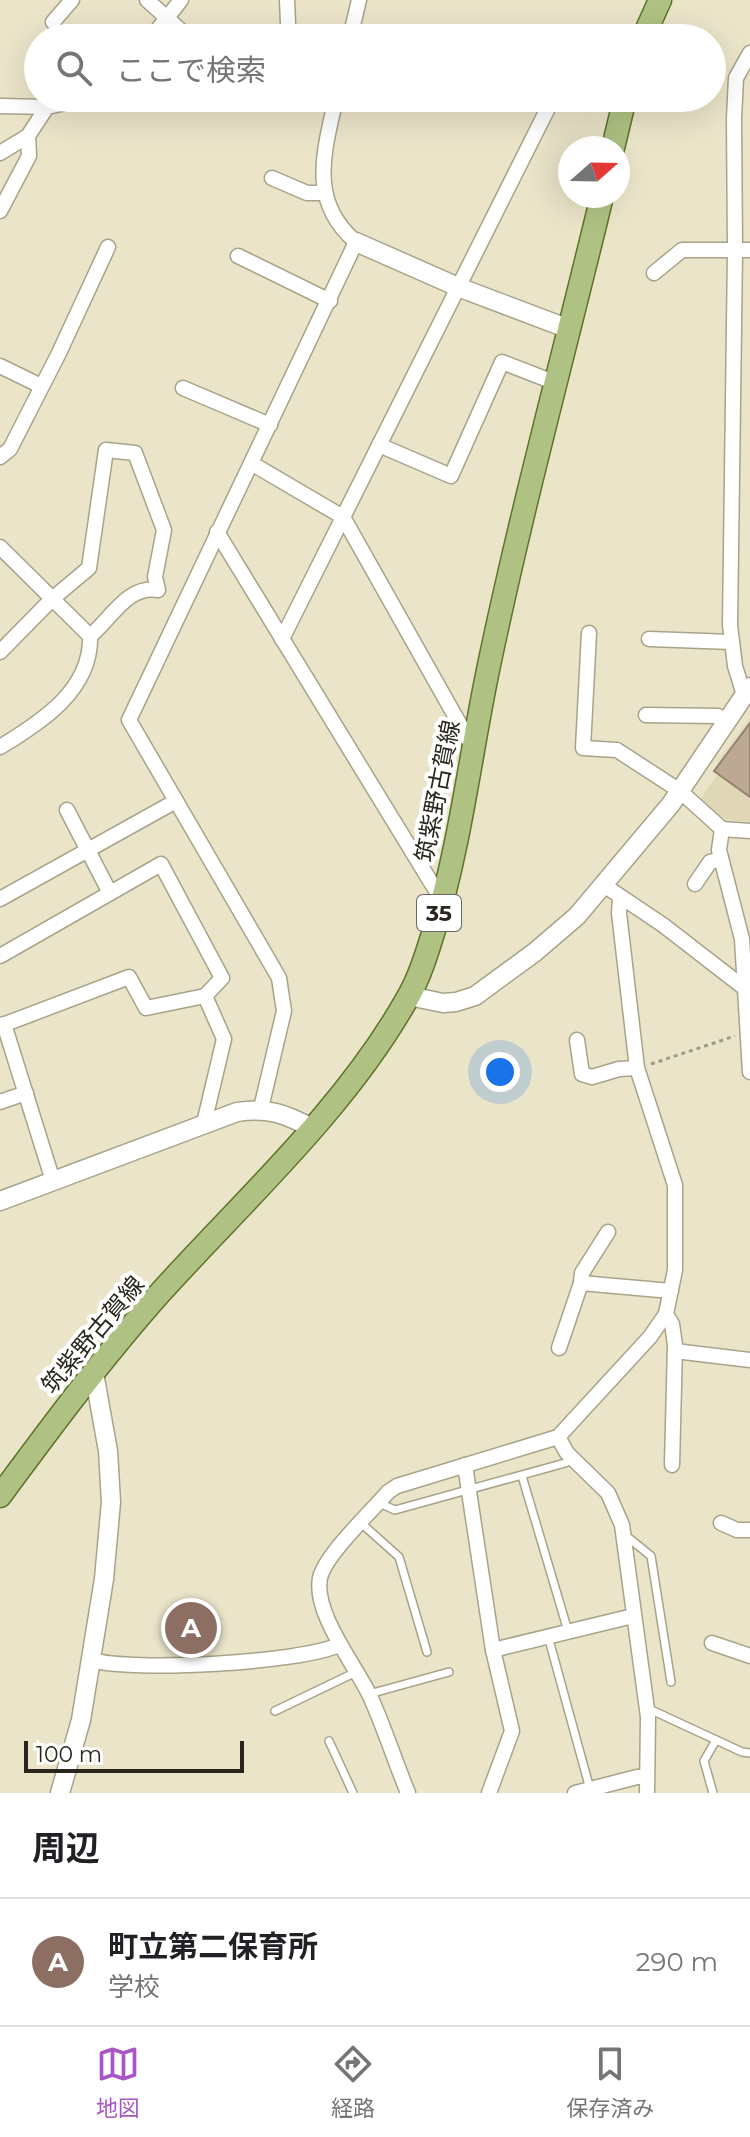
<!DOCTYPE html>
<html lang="ja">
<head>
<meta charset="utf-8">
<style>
  body { margin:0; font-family:Montserrat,"Noto Sans JP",sans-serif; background:#f6f6f6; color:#202124 }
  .compass { position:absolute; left:558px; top:136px; width:72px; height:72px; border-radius:50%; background:#fff; box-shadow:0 8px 32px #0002; rotate:70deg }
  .scale { position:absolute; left:24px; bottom:20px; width:220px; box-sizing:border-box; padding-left:8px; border:4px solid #29271d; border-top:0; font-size:22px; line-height:28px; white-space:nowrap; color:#29271d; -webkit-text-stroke:6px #fff; paint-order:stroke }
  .you { position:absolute; left:500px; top:1072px; width:28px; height:28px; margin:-20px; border:6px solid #fff; border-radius:50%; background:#1a73e8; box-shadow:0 0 0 12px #1a73e833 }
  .badge { display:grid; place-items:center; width:52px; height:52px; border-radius:50%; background:#a855c5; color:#fff; font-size:26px; font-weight:700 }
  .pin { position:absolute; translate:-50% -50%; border:4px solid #fff; box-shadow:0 2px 8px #0006 }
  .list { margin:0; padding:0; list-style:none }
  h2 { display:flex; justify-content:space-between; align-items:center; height:104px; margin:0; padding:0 32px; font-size:34px }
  h2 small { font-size:26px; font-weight:400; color:#757577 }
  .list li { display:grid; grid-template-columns:52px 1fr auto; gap:24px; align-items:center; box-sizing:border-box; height:128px; padding:0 32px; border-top:2px solid #e0e0e0 }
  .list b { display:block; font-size:30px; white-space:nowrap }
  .list p { margin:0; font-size:26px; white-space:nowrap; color:#757577 }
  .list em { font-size:26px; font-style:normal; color:#757577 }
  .icon { flex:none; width:44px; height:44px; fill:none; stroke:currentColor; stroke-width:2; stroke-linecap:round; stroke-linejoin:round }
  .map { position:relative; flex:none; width:750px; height:1793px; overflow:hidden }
  .search { position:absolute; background:#fff; box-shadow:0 8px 32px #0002; left:24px; right:24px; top:24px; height:88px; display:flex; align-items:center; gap:20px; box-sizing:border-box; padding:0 28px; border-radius:44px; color:#757577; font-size:30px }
  .sheet { height:232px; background:#fff }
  nav { display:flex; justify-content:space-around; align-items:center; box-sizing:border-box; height:112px; border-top:2px solid #e0e0e0; background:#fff; font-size:22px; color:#757577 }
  nav a { display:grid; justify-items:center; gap:4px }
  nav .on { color:#a855c5 }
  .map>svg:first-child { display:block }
  .built { fill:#dfd7b6 }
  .building { fill:#bca994; stroke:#95836f; stroke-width:2; filter:url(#shadow) }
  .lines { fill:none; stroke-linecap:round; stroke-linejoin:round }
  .service-casing { stroke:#a8a389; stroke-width:10 }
  .minor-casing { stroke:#a8a389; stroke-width:17 }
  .tertiary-casing { stroke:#a8a389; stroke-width:21 }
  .primary-casing { stroke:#5e7229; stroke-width:25 }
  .path { stroke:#9f9b86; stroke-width:3; stroke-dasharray:4 4; stroke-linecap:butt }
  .service { stroke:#fff; stroke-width:7 }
  .minor { stroke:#fff; stroke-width:14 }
  .tertiary { stroke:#fff; stroke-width:18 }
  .primary { stroke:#afc283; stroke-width:22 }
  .labels { text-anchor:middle; stroke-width:8; stroke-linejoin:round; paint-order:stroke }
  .shield { fill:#fff; stroke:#696861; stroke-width:2 }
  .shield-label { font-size:22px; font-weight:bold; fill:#29271d }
  .street-label { font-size:24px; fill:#29271d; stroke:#fff }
</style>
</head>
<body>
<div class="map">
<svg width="750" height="1793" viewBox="0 0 750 1793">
  <defs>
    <filter id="shadow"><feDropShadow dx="7" dy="-7" stdDeviation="2" flood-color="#0004"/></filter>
  </defs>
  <rect width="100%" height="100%" fill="#eae4c9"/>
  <!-- built -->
  <path class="built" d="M750,725V822L727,820L698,803Z"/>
  <!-- building -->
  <path class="building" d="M750,723V797L714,771Z"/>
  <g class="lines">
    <!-- service casing -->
    <g class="service-casing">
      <g id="service">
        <path d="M522,1476L568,1631"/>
        <path d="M379,1503L395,1510L565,1463L571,1459"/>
        <path d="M361,1523L399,1557L427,1652"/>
        <path d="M625,1535L651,1556L671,1682"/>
        <path d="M548,1636L590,1789"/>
        <path d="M369,1694L449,1672"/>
        <path d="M647,1708L742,1752L750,1753"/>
        <path d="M275,1711L356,1672"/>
        <path d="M329,1741L353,1793"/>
        <path d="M713,1793L704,1761L716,1740"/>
      </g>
    </g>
    <!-- minor casing -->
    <g class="minor-casing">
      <g id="minor">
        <path d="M147,0L189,38"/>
        <path d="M287,0L288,23"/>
        <path d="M53,22L72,0"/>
        <path d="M151,38L181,0"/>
        <path d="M350,38L359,0"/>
        <path d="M601,98L622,108"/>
        <path d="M0,106L47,107"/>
        <path d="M0,153L28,136L47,107L89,98"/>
        <path d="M272,178L307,193H325"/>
        <path d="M0,211L29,156L28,136"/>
        <path d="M238,256L330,301"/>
        <path d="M654,273L682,250H750"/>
        <path d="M0,366L41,386"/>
        <path d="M183,388L270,425"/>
        <path d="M379,445L451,476L502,362L556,383"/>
        <path d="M0,457L10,449L59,353L108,247"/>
        <path d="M251,463L343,517L472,746"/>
        <path d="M217,532L443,902"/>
        <path d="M0,547L90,636C92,690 40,723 0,747"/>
        <path d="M589,633L583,748L617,750L680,791L722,829L750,831"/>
        <path d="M282,639L553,98"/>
        <path d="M649,639L732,642"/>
        <path d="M0,652L52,599L89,568L106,450L135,453L164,530L155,577L158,590C127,585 112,618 90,636"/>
        <path d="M744,695L735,666L730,625L735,251L734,118L736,78L750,53"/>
        <path d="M646,715L718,716L726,722"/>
        <path d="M67,810L110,893"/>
        <path d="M722,829L719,850L742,939L750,1072"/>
        <path d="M695,884L710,862L721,859"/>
        <path d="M605,886L663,925L747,990"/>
        <path d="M0,899L176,801"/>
        <path d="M0,956L161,864L222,978L205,996L224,1039L205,1119"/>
        <path d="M4,1024L53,1181"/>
        <path d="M0,1026L129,977L146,1008L205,996"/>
        <path d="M577,1040L582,1074L592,1077L619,1069L637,1068"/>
        <path d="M0,1102L26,1093"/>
        <path d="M261,1108L284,1011L279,978L129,720L356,242C308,201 324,152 336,98"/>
        <path d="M581,1283L582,1273L608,1232"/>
        <path d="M666,1314L672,1324L675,1345L672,1465"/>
        <path d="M559,1348L581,1283L671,1291"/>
        <path d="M675,1351L750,1360"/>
        <path d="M558,1437L567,1453L608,1493L622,1525L648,1717L647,1793"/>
        <path d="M465,1465L493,1650L512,1731L489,1793"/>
        <path d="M721,1523L737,1530H750"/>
        <path d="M712,1643L750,1656"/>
        <path d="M493,1650L633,1616"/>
        <path d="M91,1660C134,1672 298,1663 339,1645"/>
        <path d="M408,1793C395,1761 384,1727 370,1696C356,1666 313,1613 320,1578C325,1555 371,1512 388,1492L397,1486L558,1437L650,1337L666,1314L675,1270V1185L637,1068L619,913L620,898"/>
        <path d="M575,1793L637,1777H646"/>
      </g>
    </g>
    <!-- tertiary casing -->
    <g class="tertiary-casing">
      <g id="tertiary">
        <path d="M356,242L458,287L569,329"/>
        <path d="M409,996L443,1003L456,1002L475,996L535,952L577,916L671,804L750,687"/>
        <path d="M0,1201L237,1112C268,1107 285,1114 312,1128"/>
        <path d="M60,1793L81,1720L104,1579L111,1502L108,1451L94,1373"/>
      </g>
    </g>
    <!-- primary casing -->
    <g class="primary-casing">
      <g id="primary">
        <path d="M643,38L660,0"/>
        <path d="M613,148L625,98"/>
        <path d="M0,1496C51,1427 103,1357 160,1293C244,1200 345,1109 407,999C419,979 427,953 434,930C460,846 470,757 488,670C521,511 564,354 602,196"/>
      </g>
    </g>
    <!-- path -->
    <path class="path" d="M651,1064L735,1036"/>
    <!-- service -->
    <use href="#service" class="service"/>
    <!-- minor -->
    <use href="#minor" class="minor"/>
    <!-- tertiary -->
    <use href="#tertiary" class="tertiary"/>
    <!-- primary -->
    <use href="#primary" class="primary"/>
  </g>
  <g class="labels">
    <!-- shield labels -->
    <rect class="shield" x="417" y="895" width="44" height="36" rx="6"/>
    <g class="shield-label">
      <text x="439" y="921">35</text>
    </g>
    <!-- street labels -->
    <g class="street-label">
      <text transform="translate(438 791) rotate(-79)" y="8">筑紫野古賀線</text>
      <text transform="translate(93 1335) rotate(-50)" y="8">筑紫野古賀線</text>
    </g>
  </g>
</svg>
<svg class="compass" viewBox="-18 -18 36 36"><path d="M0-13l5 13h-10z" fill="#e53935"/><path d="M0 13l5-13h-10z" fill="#757577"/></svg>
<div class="scale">100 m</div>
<div class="you"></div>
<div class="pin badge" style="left:191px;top:1628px;background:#8d6e63">A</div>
<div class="search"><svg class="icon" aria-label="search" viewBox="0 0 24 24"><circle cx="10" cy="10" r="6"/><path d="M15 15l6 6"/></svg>ここで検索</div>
</div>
<section class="sheet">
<h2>周辺<small></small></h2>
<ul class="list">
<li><span class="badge" style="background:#8d6e63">A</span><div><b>町立第二保育所</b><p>学校</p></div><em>290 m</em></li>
</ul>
</section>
<nav>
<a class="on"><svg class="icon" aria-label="map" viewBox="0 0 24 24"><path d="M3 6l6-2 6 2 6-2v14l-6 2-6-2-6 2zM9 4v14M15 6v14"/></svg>地図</a>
<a><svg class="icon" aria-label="directions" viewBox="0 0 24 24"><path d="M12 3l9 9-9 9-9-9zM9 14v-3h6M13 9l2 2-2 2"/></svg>経路</a>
<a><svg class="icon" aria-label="saved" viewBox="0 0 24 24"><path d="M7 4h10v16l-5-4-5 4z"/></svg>保存済み</a>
</nav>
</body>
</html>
